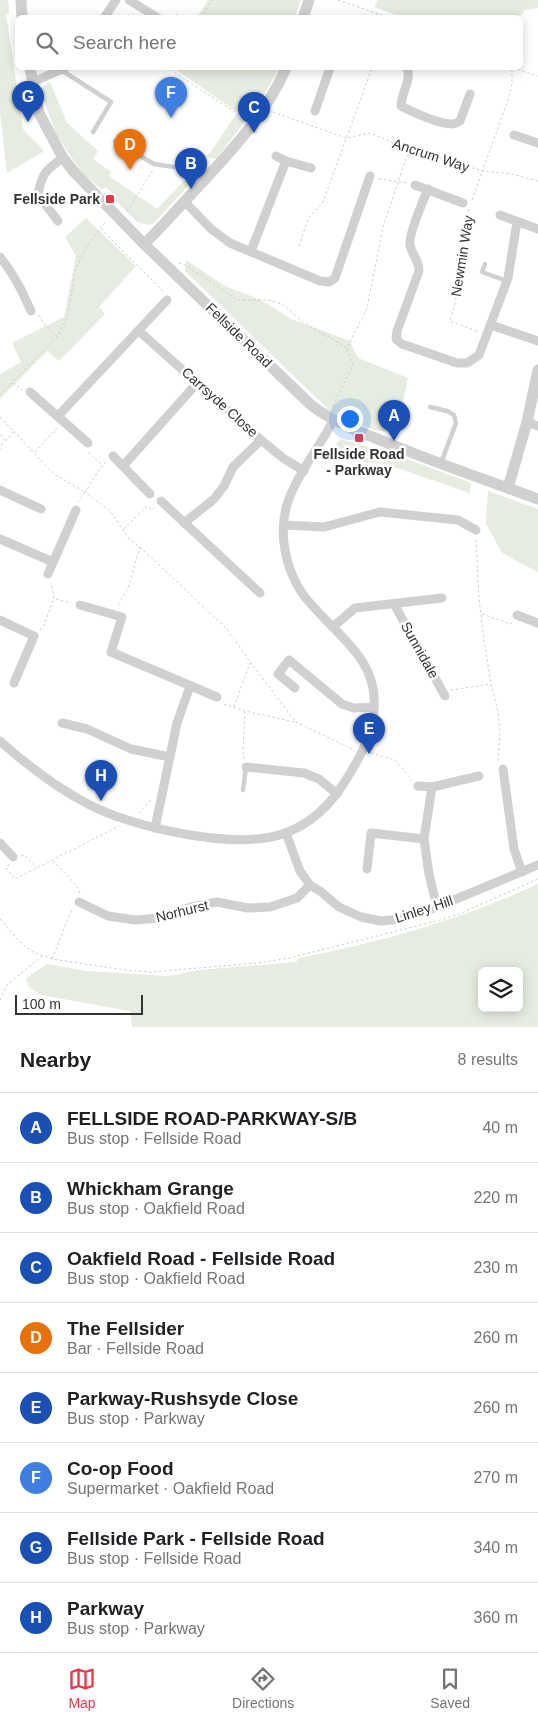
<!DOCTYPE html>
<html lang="en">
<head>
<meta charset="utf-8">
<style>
  body { margin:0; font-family:Arial,sans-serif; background:#f6f6f6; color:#202124 }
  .controls { position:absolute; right:15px; bottom:15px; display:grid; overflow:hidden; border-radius:8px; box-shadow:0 2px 12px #0003 }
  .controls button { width:45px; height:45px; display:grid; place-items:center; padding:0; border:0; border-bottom:1px solid #e0e0e0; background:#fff; color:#202124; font:25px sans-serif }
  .scale { position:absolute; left:15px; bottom:12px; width:128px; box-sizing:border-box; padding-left:5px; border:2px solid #333; border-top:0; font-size:14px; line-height:18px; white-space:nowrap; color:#333; -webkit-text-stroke:4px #fff; paint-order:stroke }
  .you { position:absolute; left:349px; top:418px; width:18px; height:18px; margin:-12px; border:4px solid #fff; border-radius:50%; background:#1a73e8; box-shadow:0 0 0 8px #1a73e833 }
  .badge { display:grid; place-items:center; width:32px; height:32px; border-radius:50%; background:#e63946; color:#fff; font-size:16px; font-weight:700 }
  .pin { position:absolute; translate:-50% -41px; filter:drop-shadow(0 1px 2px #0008) }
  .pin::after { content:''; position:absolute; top:26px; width:18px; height:15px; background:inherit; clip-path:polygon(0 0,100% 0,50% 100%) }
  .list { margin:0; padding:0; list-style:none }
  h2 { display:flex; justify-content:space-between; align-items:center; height:65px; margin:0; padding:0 20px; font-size:21px }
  h2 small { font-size:16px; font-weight:400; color:#757577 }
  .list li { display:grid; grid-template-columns:32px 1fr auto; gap:15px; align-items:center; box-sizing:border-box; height:70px; padding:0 20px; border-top:1px solid #e0e0e0 }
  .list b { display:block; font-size:19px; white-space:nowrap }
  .list p { margin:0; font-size:16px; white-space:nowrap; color:#757577 }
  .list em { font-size:16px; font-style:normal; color:#757577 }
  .icon { flex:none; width:28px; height:28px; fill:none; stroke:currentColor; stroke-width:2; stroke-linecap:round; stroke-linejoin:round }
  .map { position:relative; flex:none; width:538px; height:1027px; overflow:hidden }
  .search { position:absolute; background:#fff; box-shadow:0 2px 12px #0003; left:15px; right:15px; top:15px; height:55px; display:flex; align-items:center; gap:12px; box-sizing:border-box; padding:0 18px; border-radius:8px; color:#757577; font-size:19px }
  .sheet { height:625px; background:#fff }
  nav { display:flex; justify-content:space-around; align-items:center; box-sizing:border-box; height:70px; border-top:1px solid #e0e0e0; background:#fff; font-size:14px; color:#757577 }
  nav a { display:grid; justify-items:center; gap:2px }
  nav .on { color:#e63946 }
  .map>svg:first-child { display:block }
  .green { fill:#e6ecdf; fill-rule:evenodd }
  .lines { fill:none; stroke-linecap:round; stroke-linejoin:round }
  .path { stroke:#cdcdcd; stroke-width:1; stroke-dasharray:2.5 2.5; stroke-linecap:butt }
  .service { stroke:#d0d0d0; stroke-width:4.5 }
  .minor { stroke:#d0d0d0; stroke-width:9 }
  .tertiary { stroke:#d0d0d0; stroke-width:11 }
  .poi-dot { fill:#e63946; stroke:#fff; stroke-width:2 }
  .labels { text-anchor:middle; stroke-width:5; stroke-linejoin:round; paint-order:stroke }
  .street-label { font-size:14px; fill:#333; stroke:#fff }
  .poi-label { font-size:14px; font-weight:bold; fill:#333; stroke:#fff; text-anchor:end }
</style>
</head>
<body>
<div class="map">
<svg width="538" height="1027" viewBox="0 0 538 1027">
  <rect width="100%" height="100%" fill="#fff"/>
  <!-- green -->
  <g class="green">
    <path d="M0,0H8L9,13L6,14L23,129L44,151L7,173L0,112Z"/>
    <path d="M208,0H301L295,17H197Z"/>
    <path d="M378,0H538V8L525,10L520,17H402L374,7Z"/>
    <path d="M174,68H279L265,93L247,119Z"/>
    <path d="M50,82L67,123L98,151L93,159L111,172L109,176L157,209L185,180L177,171L186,161C195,159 201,166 198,175L154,223L148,225L137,222L113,198L115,196L106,187L102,190L82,173L56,134L41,92L43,86Z"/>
    <path d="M236,114L245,121L216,159L206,157L213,149Z"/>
    <path d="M86,218L136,266L99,307L105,314L59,361L47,351L0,399V374L21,362L12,343L64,317L76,256L65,237Z"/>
    <path d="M186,260L225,286L261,300L291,319L350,341L358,358L408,378L396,434L371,429L330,411L185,271Z"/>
    <path d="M340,439L386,451L471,483L470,493L385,464L326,459Z"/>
    <path d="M488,491L538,509V572L502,553L486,524Z"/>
    <path d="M538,884V1027H132L130,1011L41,995L29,987L26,978L47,964L87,971L168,976L199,970L296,962L299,958C381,942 462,920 538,884ZM482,971H519V1008H482Z"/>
  </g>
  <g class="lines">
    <!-- path -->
    <g class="path">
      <path d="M338,0L390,18"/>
      <path d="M173,18L176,14L180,18"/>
      <path d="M201,18L212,0"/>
      <path d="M172,68L174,72L244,118"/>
      <path d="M513,68L538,76"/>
      <path d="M273,112L346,138L371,133L409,150L483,171L512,174L538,181"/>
      <path d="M379,179L407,183"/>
      <path d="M472,200L508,100L512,84V68"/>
      <path d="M469,209L463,238L461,269L457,295L450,321L479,332"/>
      <path d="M127,211L153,170"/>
      <path d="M101,229L163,291"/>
      <path d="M299,246L308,219L323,202L372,68"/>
      <path d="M179,263L185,265L238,300H268L282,304L303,322L347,348L367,308L383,227L409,150"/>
      <path d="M39,315L44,324L57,336"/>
      <path d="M13,383L22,390"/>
      <path d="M0,395L58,336L67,318L76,268L89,243L106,221"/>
      <path d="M333,406L353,365L347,348"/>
      <path d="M0,417L54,474L85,492L78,502"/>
      <path d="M0,435L4,439L0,449"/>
      <path d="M5,440H7L14,431"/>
      <path d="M35,452L58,427"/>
      <path d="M88,452L102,465"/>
      <path d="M106,462C99,468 92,483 85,492L111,512L129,539L140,547L128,588L117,607"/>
      <path d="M124,529L147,506L152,510L154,508"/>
      <path d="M476,540L479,599L484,640L491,684L498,711L500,733L498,761"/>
      <path d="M140,547L227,629L253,666L296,722L352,749"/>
      <path d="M56,599L71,603"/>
      <path d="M482,614L511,624L512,622"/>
      <path d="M40,630L44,625L54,598L51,583"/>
      <path d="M451,690L491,684"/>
      <path d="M224,704L245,711L295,722"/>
      <path d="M234,707L250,663"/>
      <path d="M371,753L395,760L412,780"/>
      <path d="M244,759L243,751L245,711"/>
      <path d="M139,813L151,800"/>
      <path d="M21,856L24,855L37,868"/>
      <path d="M53,861L77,886L80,894"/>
      <path d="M9,864L6,868L15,879L119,826"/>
      <path d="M0,919L21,943L33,952L52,959L125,970L151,972L258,963L289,958L437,921L459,914L538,879"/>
      <path d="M52,959L72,909"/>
      <path d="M0,1000L7,985L42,956"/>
    </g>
    <!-- service -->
    <g class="service">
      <path d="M61,70L111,102L93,132"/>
      <path d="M115,141L154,164L174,167"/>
      <path d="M485,264L482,272L507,281"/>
      <path d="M430,407L447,411L454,415L456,423L441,463"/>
      <path d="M243,790L246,767"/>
    </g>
    <!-- minor -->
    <g class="minor">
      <path d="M129,0L158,18"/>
      <path d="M104,18L116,0"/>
      <path d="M407,68C412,80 401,93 401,106C412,112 441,125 453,124C455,124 458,122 460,121L470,94"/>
      <path d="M33,82L65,68"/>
      <path d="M315,111L330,68"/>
      <path d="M514,135L538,143"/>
      <path d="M276,156L286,161L311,168"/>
      <path d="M415,185L463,203"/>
      <path d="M428,189C423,201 408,235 410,245C412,255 419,260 419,271L397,331L396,339L402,344L457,363H467L479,355L508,278L517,222"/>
      <path d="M184,201L211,229L230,243L320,281L329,282L335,278L370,176"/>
      <path d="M500,215L538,229"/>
      <path d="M58,221L38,195C41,175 46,169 63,158"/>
      <path d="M251,251L286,161"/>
      <path d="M0,257C14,274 22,291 31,311"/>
      <path d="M491,325L538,341"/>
      <path d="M139,331L261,440L283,458L304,471"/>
      <path d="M30,392L88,443"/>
      <path d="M58,416L167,300"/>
      <path d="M527,422L538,426"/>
      <path d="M113,456L150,494"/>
      <path d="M123,466L198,382"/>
      <path d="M0,490L41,509"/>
      <path d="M161,501L260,593"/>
      <path d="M184,523L214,499L224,486L233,467L261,440"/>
      <path d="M284,525L324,527L380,512L458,520L476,530"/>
      <path d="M0,539L53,562"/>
      <path d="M48,574L76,510"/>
      <path d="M394,604L445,696"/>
      <path d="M80,605L122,617L111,652L217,697"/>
      <path d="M517,615L538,623"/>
      <path d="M0,620L34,636L14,683"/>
      <path d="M334,626L355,608L442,598"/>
      <path d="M295,688L278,674L289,660L342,704L354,708L374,707"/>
      <path d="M62,723L87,729L131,749L170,757"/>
      <path d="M0,741C27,765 55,787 88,804C133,828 240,852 288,832C313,822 330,805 344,783C359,759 372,738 374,709C379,655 329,631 302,593C286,569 279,537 286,508C295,476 319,449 334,419"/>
      <path d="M246,767L304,773L319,779L337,794"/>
      <path d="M503,769L514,849L522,872"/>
      <path d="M418,786L432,787L479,776"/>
      <path d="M432,787L424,839L429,874L437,907"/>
      <path d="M155,828L177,723L190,686"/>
      <path d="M286,833L300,871L310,885L320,891L339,907L361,917L381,921L401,919L437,907L538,865"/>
      <path d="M0,843L13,857"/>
      <path d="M367,869L371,833L424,839"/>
      <path d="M79,902L108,916L135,920L160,918L191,907L217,902L248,908L270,907L297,898L310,885"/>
    </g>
    <!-- tertiary -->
    <g class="tertiary">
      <path d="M21,0L22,18"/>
      <path d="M303,18L309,0"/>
      <path d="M30,68L39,113L63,158L75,173L144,244L311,405C334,423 363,433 390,444C439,464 489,481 538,499"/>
      <path d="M144,244C158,231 171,216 184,202C222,161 264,119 286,68"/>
      <path d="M508,488L527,422L538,370"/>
    </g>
  </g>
  <!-- markers -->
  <g class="poi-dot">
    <rect x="105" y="194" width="10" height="10" rx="2.5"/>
    <rect x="354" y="433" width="10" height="10" rx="2.5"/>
  </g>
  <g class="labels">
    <!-- street labels -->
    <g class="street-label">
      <text transform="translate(431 155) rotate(18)" y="5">Ancrum Way</text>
      <text transform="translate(462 256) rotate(-81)" y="5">Newmin Way</text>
      <text transform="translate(239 335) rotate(44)" y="5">Fellside Road</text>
      <text transform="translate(220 402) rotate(42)" y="5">Carrsyde Close</text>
      <text transform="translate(420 650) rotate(61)" y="5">Sunnidale</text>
      <text transform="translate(424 909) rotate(-18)" y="5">Linley Hill</text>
      <text transform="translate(182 911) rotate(-14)" y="5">Norhurst</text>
    </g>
    <!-- poi labels -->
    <g class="poi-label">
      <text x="100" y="204">Fellside Park</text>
      <text x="359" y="459" text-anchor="middle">Fellside Road<tspan x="359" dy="16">- Parkway</tspan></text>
    </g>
  </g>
</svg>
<div class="controls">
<button><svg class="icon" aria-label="layers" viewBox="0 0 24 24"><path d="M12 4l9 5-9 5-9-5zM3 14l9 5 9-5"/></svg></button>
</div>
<div class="scale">100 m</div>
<div class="you"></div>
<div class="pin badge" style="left:394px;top:441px;background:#1a4fb4">A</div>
<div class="pin badge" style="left:191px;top:189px;background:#1a4fb4">B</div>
<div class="pin badge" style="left:254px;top:133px;background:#1a4fb4">C</div>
<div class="pin badge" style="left:130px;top:170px;background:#e8710a">D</div>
<div class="pin badge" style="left:369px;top:754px;background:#1a4fb4">E</div>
<div class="pin badge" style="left:171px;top:118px;background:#3f7fe0">F</div>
<div class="pin badge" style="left:28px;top:122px;background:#1a4fb4">G</div>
<div class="pin badge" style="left:101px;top:801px;background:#1a4fb4">H</div>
<div class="search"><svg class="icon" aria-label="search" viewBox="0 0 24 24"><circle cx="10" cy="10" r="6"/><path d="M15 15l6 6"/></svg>Search here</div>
</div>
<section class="sheet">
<h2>Nearby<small>8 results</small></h2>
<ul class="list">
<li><span class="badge" style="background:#1a4fb4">A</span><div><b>FELLSIDE ROAD-PARKWAY-S/B</b><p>Bus stop · Fellside Road</p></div><em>40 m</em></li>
<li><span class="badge" style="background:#1a4fb4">B</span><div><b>Whickham Grange</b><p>Bus stop · Oakfield Road</p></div><em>220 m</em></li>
<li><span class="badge" style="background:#1a4fb4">C</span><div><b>Oakfield Road - Fellside Road</b><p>Bus stop · Oakfield Road</p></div><em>230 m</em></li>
<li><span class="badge" style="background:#e8710a">D</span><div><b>The Fellsider</b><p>Bar · Fellside Road</p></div><em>260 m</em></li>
<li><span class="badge" style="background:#1a4fb4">E</span><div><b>Parkway-Rushsyde Close</b><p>Bus stop · Parkway</p></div><em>260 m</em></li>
<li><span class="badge" style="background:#3f7fe0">F</span><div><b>Co-op Food</b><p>Supermarket · Oakfield Road</p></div><em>270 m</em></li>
<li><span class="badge" style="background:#1a4fb4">G</span><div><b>Fellside Park - Fellside Road</b><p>Bus stop · Fellside Road</p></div><em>340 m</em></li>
<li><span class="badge" style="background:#1a4fb4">H</span><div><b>Parkway</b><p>Bus stop · Parkway</p></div><em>360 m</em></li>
</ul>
</section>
<nav>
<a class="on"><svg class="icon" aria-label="map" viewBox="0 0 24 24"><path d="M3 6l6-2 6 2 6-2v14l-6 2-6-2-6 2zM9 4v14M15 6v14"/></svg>Map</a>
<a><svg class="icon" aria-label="directions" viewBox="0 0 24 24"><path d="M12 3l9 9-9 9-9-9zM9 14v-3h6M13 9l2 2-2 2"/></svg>Directions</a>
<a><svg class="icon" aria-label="saved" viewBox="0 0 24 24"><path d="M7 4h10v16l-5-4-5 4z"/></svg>Saved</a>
</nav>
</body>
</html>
